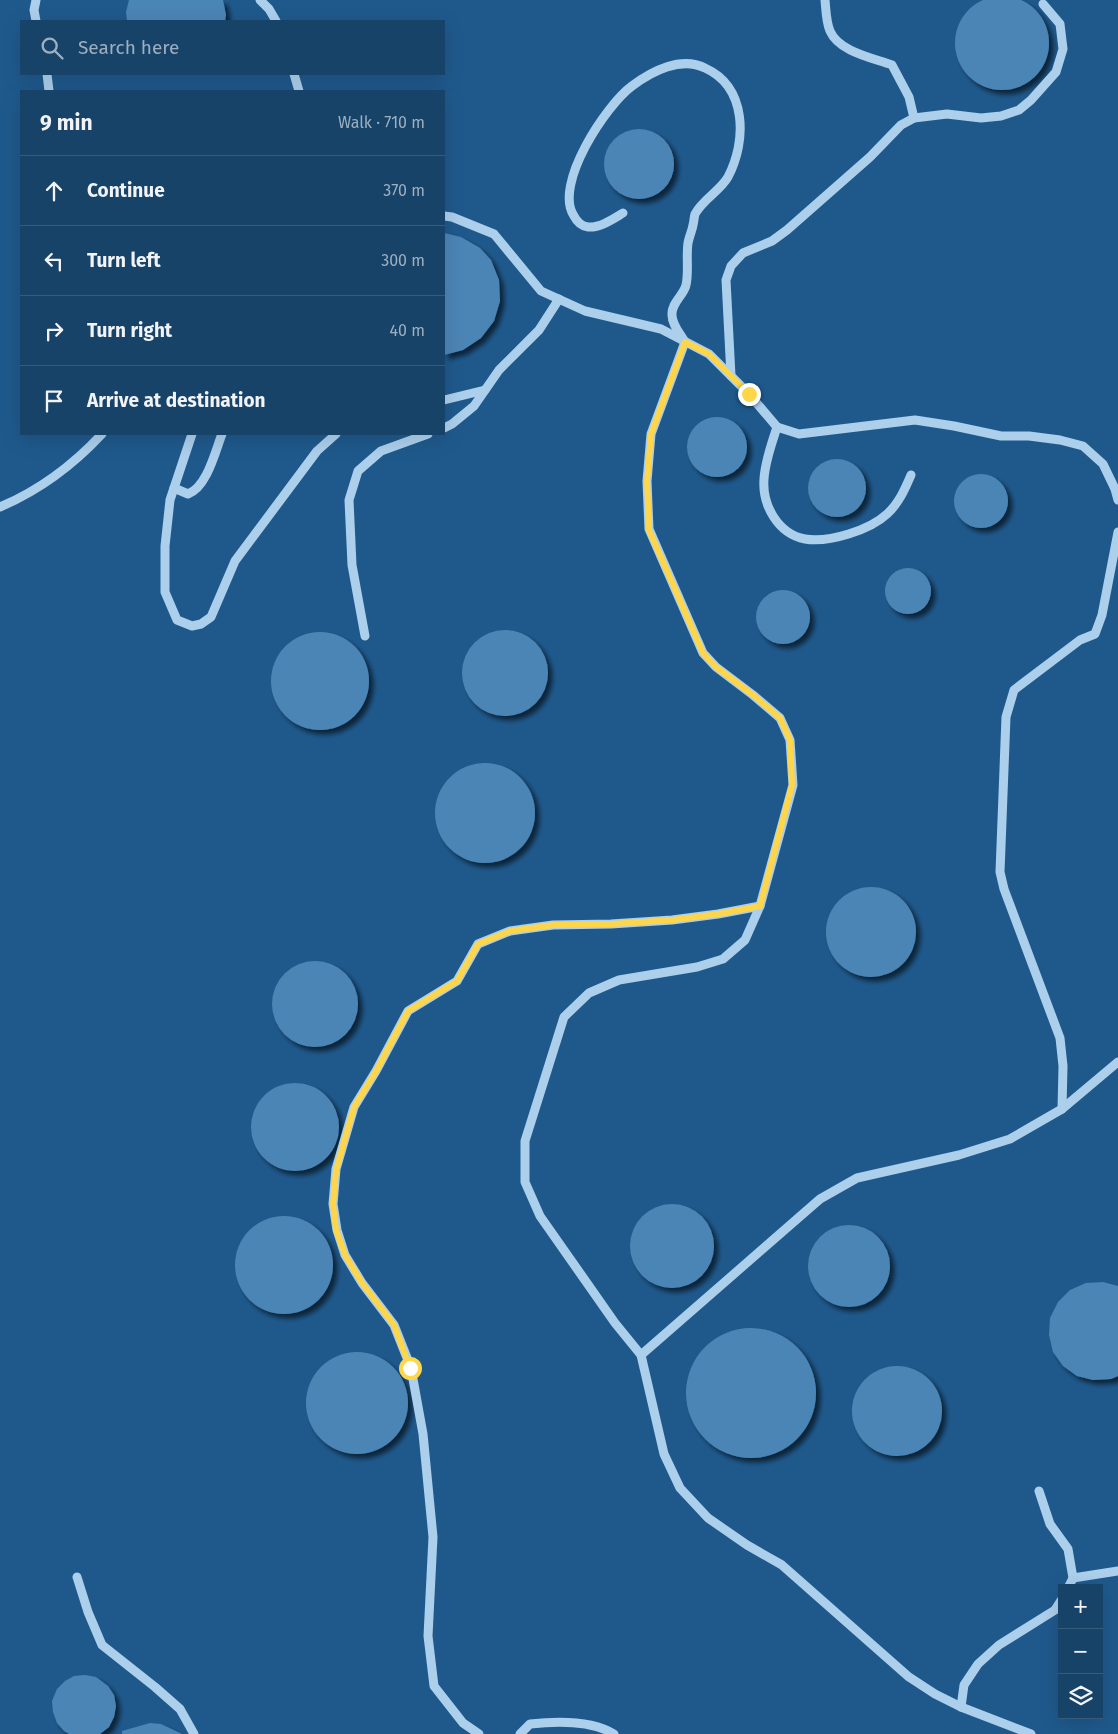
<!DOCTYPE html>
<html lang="en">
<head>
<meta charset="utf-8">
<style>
  body { margin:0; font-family:"Fira Sans",sans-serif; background:#244e71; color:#f1f3f6 }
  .controls { position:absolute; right:15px; bottom:15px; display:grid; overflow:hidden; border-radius:0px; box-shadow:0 5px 20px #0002 }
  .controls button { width:45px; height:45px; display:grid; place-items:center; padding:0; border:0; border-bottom:1px solid #365c7d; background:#174369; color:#f1f3f6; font:25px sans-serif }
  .stop { position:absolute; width:15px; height:15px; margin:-11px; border:4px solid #ffd54a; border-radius:50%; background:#fff }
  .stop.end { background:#ffd54a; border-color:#fff; box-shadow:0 1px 5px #0008 }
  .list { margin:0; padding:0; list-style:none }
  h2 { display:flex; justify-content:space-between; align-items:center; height:65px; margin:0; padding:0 20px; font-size:21px }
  h2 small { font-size:16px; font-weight:400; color:#9eb0c0 }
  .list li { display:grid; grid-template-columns:32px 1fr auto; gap:15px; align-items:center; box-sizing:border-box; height:70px; padding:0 20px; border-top:1px solid #365c7d }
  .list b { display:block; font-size:19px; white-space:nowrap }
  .list em { font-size:16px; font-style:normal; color:#9eb0c0 }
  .icon { flex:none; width:28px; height:28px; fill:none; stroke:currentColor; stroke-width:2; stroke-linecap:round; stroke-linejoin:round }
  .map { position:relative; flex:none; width:1118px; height:1734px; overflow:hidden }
  .search { position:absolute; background:#174369; box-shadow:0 5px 20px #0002; left:20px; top:20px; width:425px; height:55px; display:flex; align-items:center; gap:12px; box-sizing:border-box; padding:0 18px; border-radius:0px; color:#9eb0c0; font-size:19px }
  .panel { position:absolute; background:#174369; box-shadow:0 5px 20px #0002; left:20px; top:90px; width:425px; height:345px; border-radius:0px }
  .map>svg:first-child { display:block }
  .building { fill:#4b85b6; filter:url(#shadow) }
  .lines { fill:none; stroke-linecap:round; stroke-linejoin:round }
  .minor { stroke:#accfec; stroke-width:9 }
  .route { stroke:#ffd54a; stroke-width:6 }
</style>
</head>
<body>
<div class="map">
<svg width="1118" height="1734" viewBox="0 0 1118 1734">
  <defs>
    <filter id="shadow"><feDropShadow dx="4.5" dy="4.5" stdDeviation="2.5" flood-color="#0009"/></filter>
  </defs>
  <rect width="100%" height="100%" fill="#1f598c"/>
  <!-- building -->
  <g class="building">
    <circle cx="1002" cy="43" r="47"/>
    <path d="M129,0H223L226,15L225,21H127L126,12Z"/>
    <circle cx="639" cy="164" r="35"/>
    <path d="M444,233L461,237L480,248L491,260L499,280L500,301L494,321L481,338L463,350L444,355Z"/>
    <circle cx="717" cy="447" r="30"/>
    <circle cx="837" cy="488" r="29"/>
    <circle cx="981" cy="501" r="27"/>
    <circle cx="908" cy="591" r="23"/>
    <circle cx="783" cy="617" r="27"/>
    <circle cx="505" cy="673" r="43"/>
    <circle cx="320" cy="681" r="49"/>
    <circle cx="485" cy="813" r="50"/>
    <circle cx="871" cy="932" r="45"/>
    <circle cx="315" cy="1004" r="43"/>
    <circle cx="295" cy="1127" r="44"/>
    <circle cx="672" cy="1246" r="42"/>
    <circle cx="284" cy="1265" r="49"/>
    <circle cx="849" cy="1266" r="41"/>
    <path d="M1103,1282L1118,1286V1376L1111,1379L1093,1380L1077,1376L1063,1366L1053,1352L1049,1335L1050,1318L1058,1302L1070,1290L1086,1283Z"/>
    <circle cx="751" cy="1393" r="65"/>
    <circle cx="357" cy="1403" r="51"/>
    <circle cx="897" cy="1411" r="45"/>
    <path d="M85,1675L96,1677L108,1686L114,1695L116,1706L114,1717L109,1727L100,1734H69L64,1731L57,1723L53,1712L52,1701L57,1689L65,1681L74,1676Z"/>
    <path d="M150,1723L161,1724L182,1734H122V1731Z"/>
  </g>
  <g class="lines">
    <!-- minor -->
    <g class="minor">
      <path d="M260,0L269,9L276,21"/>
      <path d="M825,0C826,10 826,22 830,31C839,52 873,58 892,65L909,97L914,118"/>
      <path d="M36,21L34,10L36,0"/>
      <path d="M47,74L49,91"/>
      <path d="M294,74L299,91"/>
      <path d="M623,213C613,219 600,228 588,227C581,226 577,222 574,216C553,185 606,105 632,86C652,71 681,56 705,68C747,87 747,141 728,177C720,191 703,199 695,214C694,217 694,222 693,225C692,231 689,237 688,243C686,256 689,273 686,285C684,295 671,303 672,315C672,325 680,333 685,342L651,434L647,481L649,529L703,653L716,667L753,695L780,718L790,740L793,785L760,906L745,940L723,959L697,967L619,980L589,993L564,1017L525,1141V1182L540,1216L615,1323L641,1355L664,1454L680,1488L708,1518L747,1545L782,1565L909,1677L935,1694L961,1707L1031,1734"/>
      <path d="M444,216L452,217L494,234L541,291L585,311L661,329L709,354L749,394L777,427L799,434L915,420L954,426L1001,436H1029L1060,440L1083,446L1103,464L1115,489L1118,500"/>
      <path d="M731,376L726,280L731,266L743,253L772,241L787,230L870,157L901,125L914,118L947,114L981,118L1001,116L1019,110L1031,100L1056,72L1063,49L1060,24L1043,4"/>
      <path d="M444,400L485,390"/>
      <path d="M777,427C772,443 765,461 764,479C762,505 778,534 805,539C829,543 870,530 887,514C899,503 905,489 911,475"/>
      <path d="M444,428L452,424L474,406L499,370L539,330L559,299"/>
      <path d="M192,434L170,500L165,546V592L177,620L192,626L201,624L211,617L235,561L317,451L336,434"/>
      <path d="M174,488L188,494C207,487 215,452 222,434"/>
      <path d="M0,507C38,491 74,464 102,434"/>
      <path d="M365,636L352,565L349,500L358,471L381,451L428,434"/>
      <path d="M1062,1109L1063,1066L1060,1038L1004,889L1000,872L1006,717L1014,690L1080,640L1095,634L1102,615L1118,532"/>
      <path d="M641,1355L820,1199L857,1178L959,1155L1010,1139L1062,1109L1118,1062"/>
      <path d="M1039,1491L1050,1524L1068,1549L1073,1578L1068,1588"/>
      <path d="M77,1577L88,1612L102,1645L155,1687L180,1709L194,1734"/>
      <path d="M1073,1578L1118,1571"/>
      <path d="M961,1707L964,1685L978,1664L999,1645L1055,1610L1062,1599"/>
      <path d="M479,1734L463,1723L434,1686L428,1636L433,1537L423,1434L411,1368L394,1325L362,1283L345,1255L337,1230L333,1204L336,1169L354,1107L376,1071L408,1011L457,981L478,944L510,931L553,925L611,924L672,920L718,914L760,906"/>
      <path d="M520,1734L530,1724C557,1721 591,1720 614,1734"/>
    </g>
  </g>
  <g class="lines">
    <!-- route -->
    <path class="route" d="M410,1368L394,1325L362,1283L345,1255L336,1230L333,1204L336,1170L354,1107L376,1071L408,1011L457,981L478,944L510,931L553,925L611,924L672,920L718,914L760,906L792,785L790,740L780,718L753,695L716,667L703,653L649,530L647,481L651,434L685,342L709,354L749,394"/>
  </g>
</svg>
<div class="controls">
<button>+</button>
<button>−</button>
<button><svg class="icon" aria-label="layers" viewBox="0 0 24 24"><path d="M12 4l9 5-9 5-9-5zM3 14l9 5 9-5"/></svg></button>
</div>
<div class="stop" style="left:410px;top:1368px"></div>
<div class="stop end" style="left:749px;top:394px"></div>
<div class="search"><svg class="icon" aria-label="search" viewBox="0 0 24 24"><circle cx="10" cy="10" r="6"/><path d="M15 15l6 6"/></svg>Search here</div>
<section class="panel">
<h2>9 min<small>Walk · 710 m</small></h2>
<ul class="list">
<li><svg class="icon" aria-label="ahead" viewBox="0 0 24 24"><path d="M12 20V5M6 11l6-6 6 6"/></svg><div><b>Continue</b></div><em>370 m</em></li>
<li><svg class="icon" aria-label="left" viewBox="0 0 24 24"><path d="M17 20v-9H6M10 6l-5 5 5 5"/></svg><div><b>Turn left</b></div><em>300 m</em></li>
<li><svg class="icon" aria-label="right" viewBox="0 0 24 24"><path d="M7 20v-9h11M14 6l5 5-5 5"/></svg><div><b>Turn right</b></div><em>40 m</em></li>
<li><svg class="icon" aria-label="arrive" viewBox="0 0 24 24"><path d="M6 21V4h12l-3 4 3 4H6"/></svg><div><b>Arrive at destination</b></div></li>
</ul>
</section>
</div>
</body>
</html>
